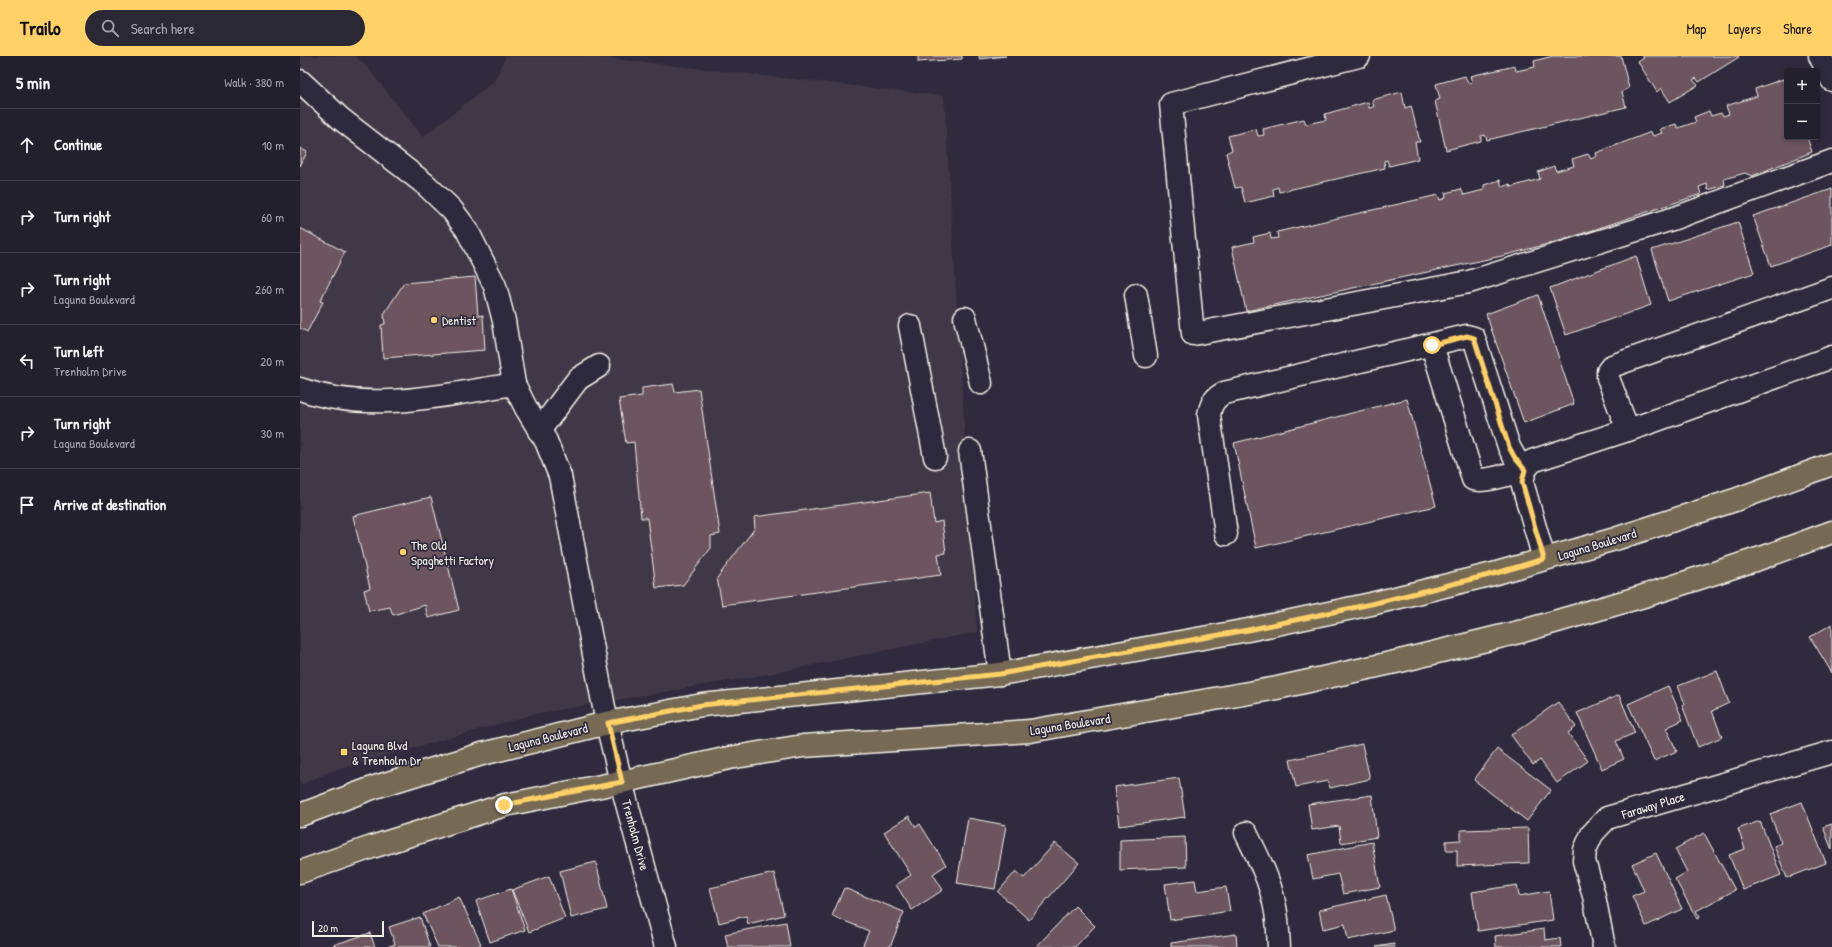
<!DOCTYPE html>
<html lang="en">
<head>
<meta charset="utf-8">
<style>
  body { margin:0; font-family:"Patrick Hand",sans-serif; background:#2b2836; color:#f1f3f6 }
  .controls { position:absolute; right:12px; top:12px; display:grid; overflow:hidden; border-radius:4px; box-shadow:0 2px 6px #0003 }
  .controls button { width:36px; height:36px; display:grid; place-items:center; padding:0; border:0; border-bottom:1px solid #403e4a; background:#23202e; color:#f1f3f6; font:20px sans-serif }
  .scale { position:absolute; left:12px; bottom:10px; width:72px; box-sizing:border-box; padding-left:4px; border:2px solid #f4f1e8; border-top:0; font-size:11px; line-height:14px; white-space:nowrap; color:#f4f1e8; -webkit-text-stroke:3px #2f2a3d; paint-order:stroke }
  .stop { position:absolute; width:12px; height:12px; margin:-9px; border:3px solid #ffd166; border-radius:50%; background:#fff }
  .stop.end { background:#ffd166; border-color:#fff; box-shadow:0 1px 4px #0008 }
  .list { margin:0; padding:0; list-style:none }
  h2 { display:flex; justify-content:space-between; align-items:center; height:52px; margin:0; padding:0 16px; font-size:17px }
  h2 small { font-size:13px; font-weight:400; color:#a3a3aa }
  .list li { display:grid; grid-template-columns:26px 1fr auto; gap:12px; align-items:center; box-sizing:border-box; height:72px; padding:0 16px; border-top:1px solid #403e4a }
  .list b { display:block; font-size:15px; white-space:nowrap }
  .list p { margin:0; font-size:13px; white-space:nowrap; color:#a3a3aa }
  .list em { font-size:13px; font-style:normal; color:#a3a3aa }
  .icon { flex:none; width:22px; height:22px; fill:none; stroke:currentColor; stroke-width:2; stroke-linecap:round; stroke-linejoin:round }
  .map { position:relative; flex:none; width:1532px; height:891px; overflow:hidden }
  header { display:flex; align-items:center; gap:24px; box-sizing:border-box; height:56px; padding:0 20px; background:#ffd166; color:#111 }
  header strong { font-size:19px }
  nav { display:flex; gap:22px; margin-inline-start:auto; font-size:14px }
  .search { width:280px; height:36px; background:#2b2836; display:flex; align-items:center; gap:10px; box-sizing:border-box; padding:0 14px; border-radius:22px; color:#a3a3aa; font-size:15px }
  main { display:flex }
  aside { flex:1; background:#23202e }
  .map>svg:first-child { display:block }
  .built { fill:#413747 }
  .building { fill:#6c545e; stroke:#f4f1e8 }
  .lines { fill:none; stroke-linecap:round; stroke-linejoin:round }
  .minor-casing { stroke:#f4f1e8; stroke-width:25 }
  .major-casing { stroke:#f4f1e8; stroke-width:25 }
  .minor { stroke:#2f2a3d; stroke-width:22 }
  .major { stroke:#766a54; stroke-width:22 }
  .route { stroke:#ffd166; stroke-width:5 }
  .poi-dot { fill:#ffd166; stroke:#2f2a3d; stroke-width:1.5 }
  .labels { text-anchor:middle; stroke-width:3.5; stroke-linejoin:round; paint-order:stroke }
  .poi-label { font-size:13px; fill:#f4f1e8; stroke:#2f2a3d; text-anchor:start }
  .street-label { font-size:13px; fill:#f4f1e8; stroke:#2f2a3d }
</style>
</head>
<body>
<header>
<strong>Trailo</strong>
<div class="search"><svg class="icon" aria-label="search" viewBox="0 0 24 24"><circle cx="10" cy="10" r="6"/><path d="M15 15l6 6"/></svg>Search here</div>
<nav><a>Map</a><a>Layers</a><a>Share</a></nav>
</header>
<main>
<aside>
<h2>5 min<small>Walk · 380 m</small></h2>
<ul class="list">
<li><svg class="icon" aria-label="ahead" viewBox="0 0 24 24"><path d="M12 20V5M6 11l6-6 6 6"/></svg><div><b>Continue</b></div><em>10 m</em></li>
<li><svg class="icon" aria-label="right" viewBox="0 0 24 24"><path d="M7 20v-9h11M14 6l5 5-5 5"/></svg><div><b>Turn right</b></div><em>60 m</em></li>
<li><svg class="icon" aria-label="right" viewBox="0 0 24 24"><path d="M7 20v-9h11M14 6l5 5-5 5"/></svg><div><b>Turn right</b><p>Laguna Boulevard</p></div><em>260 m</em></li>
<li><svg class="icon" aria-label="left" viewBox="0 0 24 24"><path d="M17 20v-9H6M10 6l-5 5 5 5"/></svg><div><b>Turn left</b><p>Trenholm Drive</p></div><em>20 m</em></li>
<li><svg class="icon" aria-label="right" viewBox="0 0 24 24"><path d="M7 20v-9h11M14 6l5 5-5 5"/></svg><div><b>Turn right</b><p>Laguna Boulevard</p></div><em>30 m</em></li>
<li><svg class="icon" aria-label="arrive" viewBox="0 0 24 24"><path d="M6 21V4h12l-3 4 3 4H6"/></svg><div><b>Arrive at destination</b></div></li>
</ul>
</aside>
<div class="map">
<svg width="1532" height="891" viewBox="0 0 1532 891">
  <rect width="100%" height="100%" fill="#2f2a3d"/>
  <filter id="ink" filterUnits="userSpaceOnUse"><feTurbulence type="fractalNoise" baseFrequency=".025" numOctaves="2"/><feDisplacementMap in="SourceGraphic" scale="8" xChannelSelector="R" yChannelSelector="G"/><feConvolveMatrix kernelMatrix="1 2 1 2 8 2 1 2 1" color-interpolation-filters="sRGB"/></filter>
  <g filter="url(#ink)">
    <!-- built -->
    <path class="built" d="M0,0H55L67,11L123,81L194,25L206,0H288L644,40L677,576L469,618L235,658L32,715L0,729Z"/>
    <!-- building -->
    <g class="building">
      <path d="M618,0H662V3L618,6Z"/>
      <path d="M679,0H706L679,3Z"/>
      <path d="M1253,0H1321L1329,32L1322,36L1326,51L1187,84L1185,79L1181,80V85L1146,94L1135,45L1140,43L1136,28L1165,20L1168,27L1172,26L1170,20L1215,10L1216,15L1235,11L1234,5Z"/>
      <path d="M1342,0H1438L1439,1L1399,26L1396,22L1393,24L1398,29L1370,46L1361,32L1357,36L1338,6L1344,2Z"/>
      <path d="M1483,23L1487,33V81H1507L1512,96L1452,120L1445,117L1424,123L1425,129L1408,134L1407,128L1399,131L1401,138L1263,184L1202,200L946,255L932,191L954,186L953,181L970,177L971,183L978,182L977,176L1138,139L1140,144L1146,142L1145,137L1161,133L1164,139L1184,134V129L1200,124L1202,131L1210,128L1211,131L1240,123L1238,116L1254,110L1256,115L1274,110L1272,103L1288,98L1291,103L1297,100L1296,97L1351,76L1353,80L1362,77L1360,73L1376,68L1378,72L1396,66L1394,61L1409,55L1411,60L1421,57L1423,60L1429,58L1426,50L1457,40L1455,33Z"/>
      <path d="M1102,36L1105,52L1111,50L1120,86H1115L1118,103L1089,110L1087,104L1084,105L1085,112L979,136L978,131L973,133L974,140L945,147L941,131L935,132L926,97L932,94L928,80L956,73L958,80L964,79L963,73L1004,63L1006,68L1026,64L1025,58L1068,46L1069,52L1074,51L1072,44Z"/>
      <path d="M0,92L7,96L0,110Z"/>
      <path d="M1532,133V189L1471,210L1453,160Z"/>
      <path d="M1438,166L1454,217L1368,245L1352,194Z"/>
      <path d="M0,172L45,196L20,245L23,246L7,276L0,272Z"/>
      <path d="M1336,200L1351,249L1266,279L1250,232Z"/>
      <path d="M175,221L178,260L183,259L185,294L83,302L81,269L85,268L84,258L104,227Z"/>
      <path d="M1238,239L1274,348L1224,367L1186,258Z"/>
      <path d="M373,328L375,336L399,333L420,478L411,480V492L383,529L356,532L347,462H341L334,386L326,387L319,343L342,340V332Z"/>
      <path d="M1107,343L1136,450L956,492L934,387Z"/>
      <path d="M630,437L634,467L642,465L646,497L638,498L641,519L422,549L417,522L455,472L454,461Z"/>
      <path d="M131,441L159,554L128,562L125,549L93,559L90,551L69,555L64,534L70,532L53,460Z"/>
      <path d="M1532,568V617L1510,581Z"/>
      <path d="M1417,615L1429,647L1412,655L1422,681L1398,691L1382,649L1385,648L1378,630Z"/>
      <path d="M1368,630L1383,664L1366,672L1377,695L1354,705L1328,648Z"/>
      <path d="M1319,639L1335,677L1316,685L1324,703L1302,713L1277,657Z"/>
      <path d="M1258,646L1276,671L1268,677L1288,705L1257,727L1240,704L1233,709L1211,679Z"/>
      <path d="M1062,688L1070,723L1030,732L1028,725L996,731L990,704Z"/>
      <path d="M1197,693L1251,734L1227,765L1174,724Z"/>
      <path d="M879,722L885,761L819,770L814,731Z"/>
      <path d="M1072,739L1077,781L1041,787L1039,770L1012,774L1008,748Z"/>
      <path d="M1502,746L1526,807L1487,822L1474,790L1481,787L1470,758Z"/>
      <path d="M609,760L616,771L620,768L646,809L633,818L643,834L612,854L596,829L611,819L584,776Z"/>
      <path d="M668,762L706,769L695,833L657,827Z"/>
      <path d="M1460,765L1481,819L1443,834L1429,799L1445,793L1438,773Z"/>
      <path d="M1532,768V794L1523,771Z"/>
      <path d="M1228,772L1229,807L1157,810V794H1146V785L1161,784V774Z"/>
      <path d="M1404,777L1435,834L1396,855L1400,861L1397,863L1375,823L1387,816L1375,793Z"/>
      <path d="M885,781L886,811L820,814V784Z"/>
      <path d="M1072,786L1080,831L1043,838L1038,818L1013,823L1008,799Z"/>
      <path d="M755,787L779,807L729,864L698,836L716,815L724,822Z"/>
      <path d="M1356,797L1382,853L1346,870L1332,840L1344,835L1332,808Z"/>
      <path d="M296,806L307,853L271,862L260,815Z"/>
      <path d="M474,817L484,859L448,868L446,860L419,867L410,832Z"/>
      <path d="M249,820L265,862L229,876L212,834Z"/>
      <path d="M895,824L897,835L926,831L930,855L870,864L865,828Z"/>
      <path d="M1217,829L1219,840L1249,835L1253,864L1178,875L1172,836Z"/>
      <path d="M544,832L604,856L590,891H562L569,875L532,860Z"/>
      <path d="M211,833L225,874L190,886L176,845Z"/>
      <path d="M1086,839L1094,874L1048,884L1045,868L1023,873L1019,854Z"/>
      <path d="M159,841L181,888L176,891H138L123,858Z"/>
      <path d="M775,850L795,870L775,891H736Z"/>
      <path d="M120,861L130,891H87L95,888L89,871Z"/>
      <path d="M486,866L490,891H428L425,878Z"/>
      <path d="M1244,873L1245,884L1260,882L1261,891H1196L1195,880Z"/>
      <path d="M70,877L75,891H33V889Z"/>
      <path d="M936,878L937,891H871V887Z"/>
      <path d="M1094,888L1095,891H1076Z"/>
    </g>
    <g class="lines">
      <!-- minor casing -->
      <g class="minor-casing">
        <g id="minor">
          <path d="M1059,0L871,48L893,278L1169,226L1372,163L1532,105"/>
          <path d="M1520,0L1532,24"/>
          <path d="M0,25L41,63L125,128L152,154L167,174L195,230L204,265L214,328L226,352L246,385L260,420L307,667L321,726L366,891"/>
          <path d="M836,239L846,300"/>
          <path d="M665,262L681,327"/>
          <path d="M610,270L635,401"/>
          <path d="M0,333C70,358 143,339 214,328"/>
          <path d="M1328,374L1308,322V315L1312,310L1532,232"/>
          <path d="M239,375L278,323L299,310"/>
          <path d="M670,395L700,618"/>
          <path d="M926,478L909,359C911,348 914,342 924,337L1167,280L1174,282L1209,391L1215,402L1225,414C1211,417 1186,427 1173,423L1132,289"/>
          <path d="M1244,503L1222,426L1225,414L1232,405L1343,369L1532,301"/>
          <path d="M946,777C958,801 970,824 975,851C978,864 978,878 979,891"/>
          <path d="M1304,891L1294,840L1284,805L1285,794L1292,778L1307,762L1532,696"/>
        </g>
      </g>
      <!-- major casing -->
      <g class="major-casing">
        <g id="major">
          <path d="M0,759L75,731L182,698L307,667L402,649L700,618L948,574L1071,548L1193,518L1315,483L1435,444L1532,408"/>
          <path d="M0,816L72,791L205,749L321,726L429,702L503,690L730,675L977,632L1100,605L1223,575L1344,540L1464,501L1532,476"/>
        </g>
      </g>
      <!-- minor -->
      <use href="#minor" class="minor"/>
      <!-- major -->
      <use href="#major" class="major"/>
    </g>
  </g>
  <g class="lines" filter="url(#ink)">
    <!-- route -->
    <path class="route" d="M204,749L322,726L308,667L402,649L700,618L823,596L948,574L1071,548L1193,518L1244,503L1222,426L1225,414L1215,402L1209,391L1174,282L1167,280L1132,289"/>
  </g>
  <!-- markers -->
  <g class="poi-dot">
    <circle cx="134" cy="264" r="4"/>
    <circle cx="103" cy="496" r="4"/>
    <rect x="40" y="692" width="8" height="8" rx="2"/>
  </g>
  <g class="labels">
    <!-- poi labels -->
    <g class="poi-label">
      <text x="142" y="269">Dentist</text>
      <text x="111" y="494">The Old<tspan x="111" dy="15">Spaghetti Factory</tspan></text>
      <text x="52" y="694">Laguna Blvd<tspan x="52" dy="15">&amp; Trenholm Dr</tspan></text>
    </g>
    <!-- street labels -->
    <g class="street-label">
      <text transform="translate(1297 488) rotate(-17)" y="5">Laguna Boulevard</text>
      <text transform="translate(770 668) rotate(-9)" y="5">Laguna Boulevard</text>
      <text transform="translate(248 681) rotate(-14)" y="5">Laguna Boulevard</text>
      <text transform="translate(1353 749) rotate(-17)" y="5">Faraway Place</text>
      <text transform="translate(336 779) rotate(75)" y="5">Trenholm Drive</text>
    </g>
  </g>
</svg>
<div class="controls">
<button>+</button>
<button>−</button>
</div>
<div class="scale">20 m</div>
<div class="stop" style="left:1132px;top:289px"></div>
<div class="stop end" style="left:204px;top:749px"></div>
</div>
</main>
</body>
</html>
